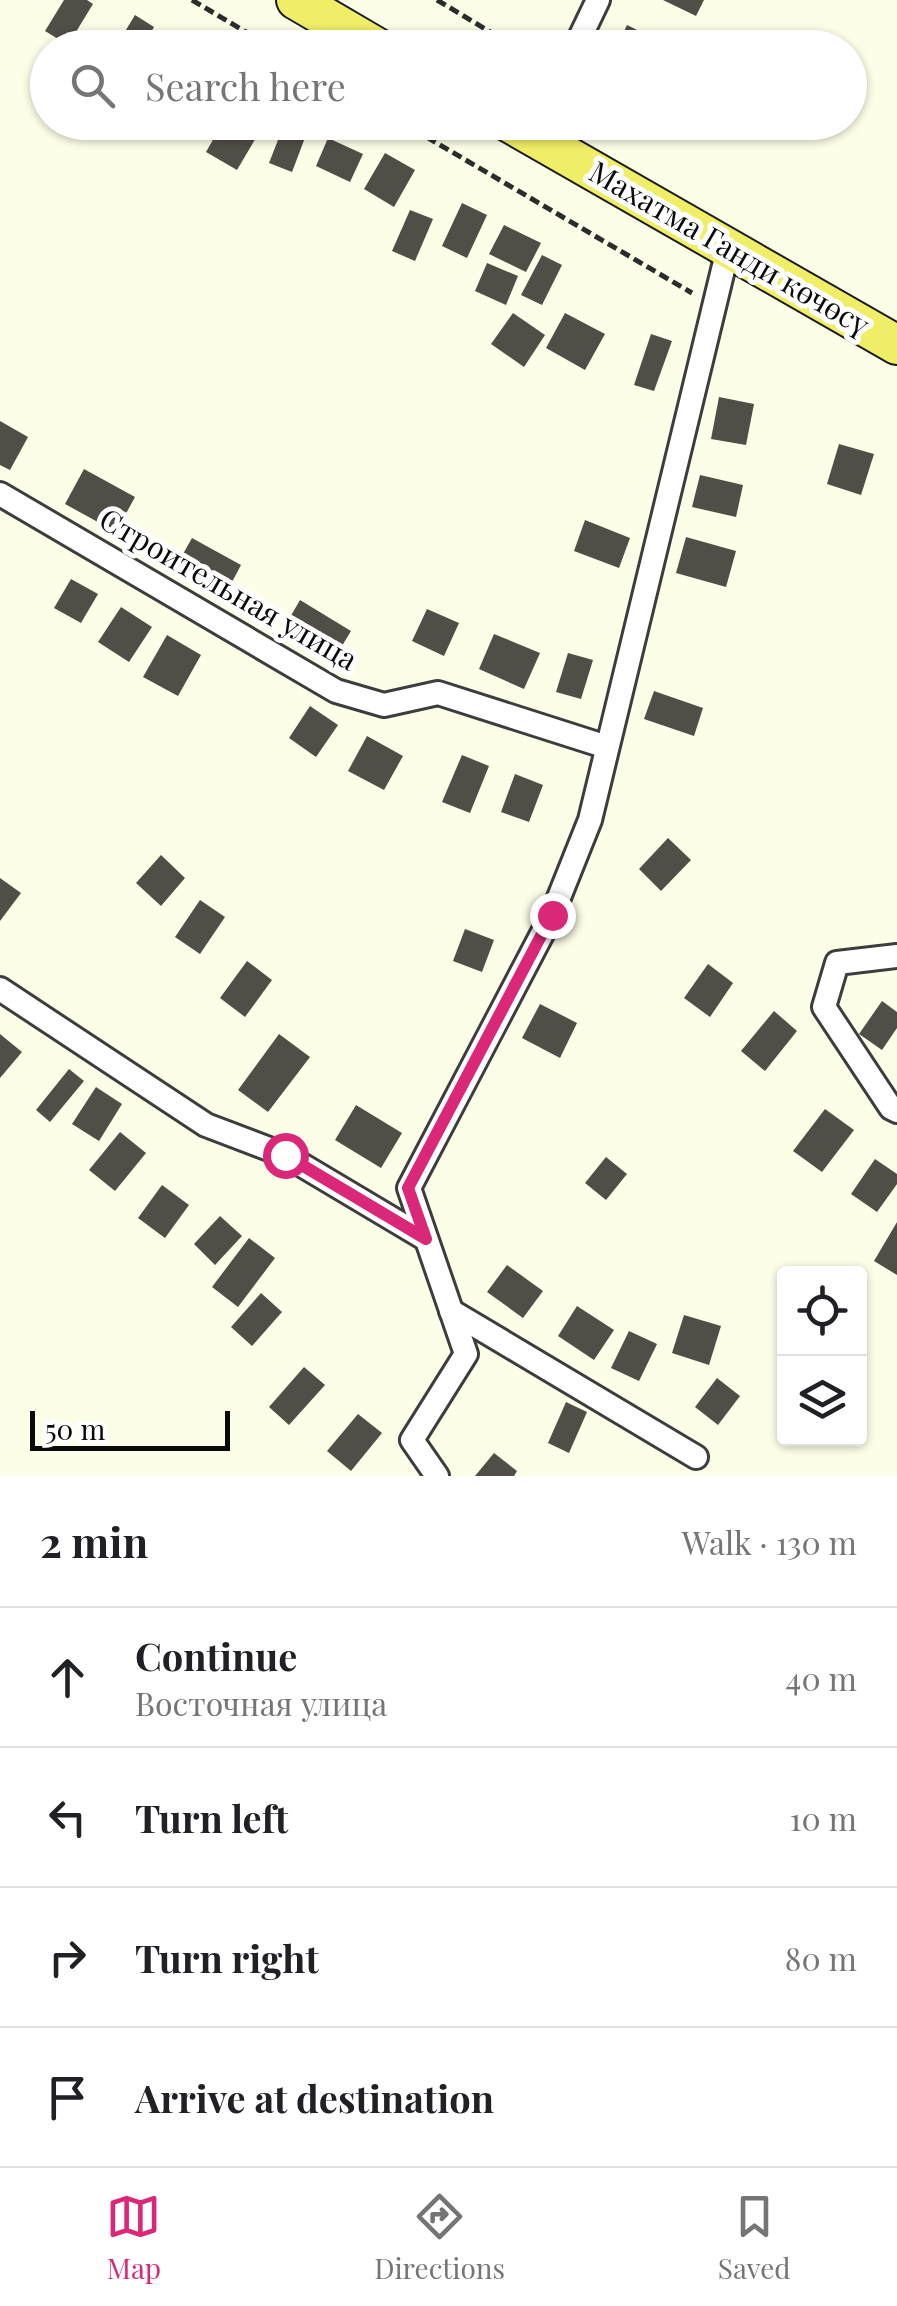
<!DOCTYPE html>
<html lang="en">
<head>
<meta charset="utf-8">
<style>
  body { margin:0; font-family:"Playfair Display",serif; background:#f2f2f2; color:#202124 }
  .controls { position:absolute; right:30px; bottom:30px; display:grid; overflow:hidden; border-radius:10px; box-shadow:0 2px 8px #0004 }
  .controls button { width:90px; height:90px; display:grid; place-items:center; padding:0; border:0; border-bottom:2px solid #e0e0e0; background:#fff; color:#202124; font:50px sans-serif }
  .scale { position:absolute; left:30px; bottom:25px; width:200px; box-sizing:border-box; padding-left:10px; border:5px solid #0a0a0a; border-top:0; font-size:28px; line-height:35px; white-space:nowrap; color:#0a0a0a; -webkit-text-stroke:8px #fff; paint-order:stroke }
  .stop { position:absolute; width:30px; height:30px; margin:-22px; border:8px solid #db2777; border-radius:50%; background:#fff }
  .stop.end { background:#db2777; border-color:#fff; box-shadow:0 2px 10px #0008 }
  .list { margin:0; padding:0; list-style:none }
  h2 { display:flex; justify-content:space-between; align-items:center; height:130px; margin:0; padding:0 40px; font-size:42px }
  h2 small { font-size:32px; font-weight:400; color:#757577 }
  .list li { display:grid; grid-template-columns:65px 1fr auto; gap:30px; align-items:center; box-sizing:border-box; height:140px; padding:0 40px; border-top:2px solid #e0e0e0 }
  .list b { display:block; font-size:38px; white-space:nowrap }
  .list p { margin:0; font-size:32px; white-space:nowrap; color:#757577 }
  .list em { font-size:32px; font-style:normal; color:#757577 }
  .icon { flex:none; width:55px; height:55px; fill:none; stroke:currentColor; stroke-width:2; stroke-linecap:round; stroke-linejoin:round }
  .map { position:relative; flex:none; width:897px; height:1476px; overflow:hidden }
  .search { position:absolute; background:#fff; box-shadow:0 2px 8px #0004; left:30px; right:30px; top:30px; height:110px; display:flex; align-items:center; gap:25px; box-sizing:border-box; padding:0 35px; border-radius:55px; color:#757577; font-size:38px }
  .sheet { height:690px; background:#fff }
  nav { display:flex; justify-content:space-around; align-items:center; box-sizing:border-box; height:140px; border-top:2px solid #e0e0e0; background:#fff; font-size:28px; color:#757577 }
  nav a { display:grid; justify-items:center; gap:5px }
  nav .on { color:#db2777 }
  .map>svg:first-child { display:block }
  .building { fill:#514d47 }
  .lines { fill:none; stroke-linecap:round; stroke-linejoin:round }
  .street-casing { stroke:#3d3d3d; stroke-width:28 }
  .primary-casing { stroke:#1b1b1b; stroke-width:42 }
  .path { stroke:#2c2c2c; stroke-width:5; stroke-dasharray:10 5; stroke-linecap:butt }
  .street { stroke:#fff; stroke-width:22 }
  .primary { stroke:#f0ed66; stroke-width:38 }
  .route { stroke:#db2777; stroke-width:12 }
  .labels { text-anchor:middle; stroke-width:10; stroke-linejoin:round; paint-order:stroke }
  .street-label { font-size:30px; fill:#0a0a0a; stroke:#fff }
</style>
</head>
<body>
<div class="map">
<svg width="897" height="1476" viewBox="0 0 897 1476">
  <rect width="100%" height="100%" fill="#fdfee8"/>
  <!-- building -->
  <g class="building">
    <path d="M64,0H87L93,4L68,45L45,31Z"/>
    <path d="M663,0H704L696,16Z"/>
    <path d="M135,15L154,27L142,48H115Z"/>
    <path d="M627,25L664,43L662,48H616Z"/>
    <path d="M223,122H246L260,131L237,170L206,152Z"/>
    <path d="M285,122H311L292,172L269,163Z"/>
    <path d="M328,138L363,154L350,182L316,166Z"/>
    <path d="M385,153L415,170L394,207L364,189Z"/>
    <path d="M462,203L487,215L467,258L442,246Z"/>
    <path d="M410,210L433,219L415,261L392,251Z"/>
    <path d="M504,225L541,243L526,272L489,254Z"/>
    <path d="M542,255L562,265L542,305L521,295Z"/>
    <path d="M487,263L518,276L506,305L475,291Z"/>
    <path d="M513,313L545,335L524,367L491,344Z"/>
    <path d="M565,313L605,334L585,370L546,348Z"/>
    <path d="M651,334L672,341L654,391L634,385Z"/>
    <path d="M719,397L754,404L746,445L711,439Z"/>
    <path d="M0,421L28,437L10,470L0,465Z"/>
    <path d="M839,444L874,454L861,495L827,484Z"/>
    <path d="M84,469L135,497L116,532L65,504Z"/>
    <path d="M700,475L743,485L736,517L692,507Z"/>
    <path d="M585,520L630,538L619,568L574,551Z"/>
    <path d="M686,537L736,551L726,587L676,573Z"/>
    <path d="M192,538L241,565L224,597L174,570Z"/>
    <path d="M71,579L98,594L81,623L54,608Z"/>
    <path d="M300,600L351,631L331,664L281,633Z"/>
    <path d="M121,607L152,627L129,662L98,642Z"/>
    <path d="M427,609L459,623L444,656L412,641Z"/>
    <path d="M494,634L540,653L524,689L479,669Z"/>
    <path d="M167,635L201,655L178,696L143,677Z"/>
    <path d="M568,653L593,660L581,699L556,692Z"/>
    <path d="M654,691L703,708L694,736L644,719Z"/>
    <path d="M310,706L338,725L316,757L289,738Z"/>
    <path d="M367,736L403,756L384,790L348,771Z"/>
    <path d="M462,755L489,766L470,813L442,802Z"/>
    <path d="M515,774L543,785L529,822L501,812Z"/>
    <path d="M668,838L691,860L661,891L639,869Z"/>
    <path d="M161,855L185,878L161,906L136,883Z"/>
    <path d="M0,878L21,893L0,921Z"/>
    <path d="M200,900L225,917L200,954L175,937Z"/>
    <path d="M465,929L494,940L482,972L453,961Z"/>
    <path d="M247,961L272,980L245,1017L220,998Z"/>
    <path d="M708,964L733,983L710,1017L684,998Z"/>
    <path d="M882,1001L897,1012V1028L882,1050L859,1034Z"/>
    <path d="M540,1004L577,1023L560,1058L522,1038Z"/>
    <path d="M774,1011L797,1031L765,1071L741,1051Z"/>
    <path d="M0,1034L22,1052L0,1078Z"/>
    <path d="M279,1034L310,1057L268,1112L238,1090Z"/>
    <path d="M69,1069L84,1081L50,1122L36,1110Z"/>
    <path d="M96,1087L122,1104L99,1141L72,1124Z"/>
    <path d="M356,1105L402,1133L381,1168L335,1140Z"/>
    <path d="M825,1109L854,1130L822,1172L793,1151Z"/>
    <path d="M120,1132L146,1153L115,1191L89,1170Z"/>
    <path d="M606,1157L627,1174L606,1200L585,1183Z"/>
    <path d="M875,1159L897,1174V1184L877,1212L851,1194Z"/>
    <path d="M162,1185L189,1205L165,1238L138,1218Z"/>
    <path d="M220,1216L242,1236L215,1265L194,1244Z"/>
    <path d="M897,1222V1275L874,1261Z"/>
    <path d="M249,1238L275,1258L238,1307L212,1287Z"/>
    <path d="M507,1265L543,1291L523,1318L487,1292Z"/>
    <path d="M261,1293L282,1312L252,1346L231,1327Z"/>
    <path d="M577,1306L614,1330L594,1360L558,1336Z"/>
    <path d="M684,1315L721,1326L709,1365L672,1353Z"/>
    <path d="M629,1331L657,1344L639,1381L611,1368Z"/>
    <path d="M304,1367L325,1385L289,1425L269,1407Z"/>
    <path d="M717,1378L740,1396L718,1425L695,1407Z"/>
    <path d="M566,1402L587,1412L569,1453L548,1443Z"/>
    <path d="M358,1414L382,1433L351,1471L327,1451Z"/>
    <path d="M494,1453L517,1471L514,1476H475Z"/>
  </g>
  <g class="lines">
    <!-- street casing -->
    <g class="street-casing">
      <g id="street">
        <path d="M575,48L598,0"/>
        <path d="M0,494L336,691L384,705L438,693L607,747"/>
        <path d="M897,956L837,963L824,1007L891,1108L897,1111"/>
        <path d="M0,989L206,1125L285,1155L426,1239"/>
        <path d="M451,1311L696,1457"/>
        <path d="M437,1476L412,1440L466,1354L409,1188L552,915L590,820L728,249"/>
      </g>
    </g>
    <!-- primary casing -->
    <g class="primary-casing">
      <g id="primary">
        <path d="M296,0L378,48"/>
        <path d="M508,122L897,345"/>
      </g>
    </g>
    <!-- path -->
    <g class="path">
      <path d="M192,0L273,48"/>
      <path d="M437,0L517,48"/>
      <path d="M401,122L692,293"/>
    </g>
    <!-- street -->
    <use href="#street" class="street"/>
    <!-- primary -->
    <use href="#primary" class="primary"/>
  </g>
  <g class="lines">
    <!-- route -->
    <path class="route" d="M285,1155L426,1239L408,1188L552,915"/>
  </g>
  <g class="labels">
    <!-- street labels -->
    <g class="street-label">
      <text transform="translate(729 249) rotate(30)" y="10">Махатма Ганди көчөсү</text>
      <text transform="translate(228 590) rotate(30)" y="10">Строительная улица</text>
    </g>
  </g>
</svg>
<div class="controls">
<button><svg class="icon" aria-label="locate" viewBox="0 0 24 24"><circle cx="12" cy="12" r="6"/><path d="M12 2v4M12 18v4M2 12h4M18 12h4"/></svg></button>
<button><svg class="icon" aria-label="layers" viewBox="0 0 24 24"><path d="M12 4l9 5-9 5-9-5zM3 14l9 5 9-5"/></svg></button>
</div>
<div class="scale">50 m</div>
<div class="stop" style="left:285px;top:1155px"></div>
<div class="stop end" style="left:552px;top:915px"></div>
<div class="search"><svg class="icon" aria-label="search" viewBox="0 0 24 24"><circle cx="10" cy="10" r="6"/><path d="M15 15l6 6"/></svg>Search here</div>
</div>
<section class="sheet">
<h2>2 min<small>Walk · 130 m</small></h2>
<ul class="list">
<li><svg class="icon" aria-label="ahead" viewBox="0 0 24 24"><path d="M12 20V5M6 11l6-6 6 6"/></svg><div><b>Continue</b><p>Восточная улица</p></div><em>40 m</em></li>
<li><svg class="icon" aria-label="left" viewBox="0 0 24 24"><path d="M17 20v-9H6M10 6l-5 5 5 5"/></svg><div><b>Turn left</b></div><em>10 m</em></li>
<li><svg class="icon" aria-label="right" viewBox="0 0 24 24"><path d="M7 20v-9h11M14 6l5 5-5 5"/></svg><div><b>Turn right</b></div><em>80 m</em></li>
<li><svg class="icon" aria-label="arrive" viewBox="0 0 24 24"><path d="M6 21V4h12l-3 4 3 4H6"/></svg><div><b>Arrive at destination</b></div></li>
</ul>
</section>
<nav>
<a class="on"><svg class="icon" aria-label="map" viewBox="0 0 24 24"><path d="M3 6l6-2 6 2 6-2v14l-6 2-6-2-6 2zM9 4v14M15 6v14"/></svg>Map</a>
<a><svg class="icon" aria-label="directions" viewBox="0 0 24 24"><path d="M12 3l9 9-9 9-9-9zM9 14v-3h6M13 9l2 2-2 2"/></svg>Directions</a>
<a><svg class="icon" aria-label="saved" viewBox="0 0 24 24"><path d="M7 4h10v16l-5-4-5 4z"/></svg>Saved</a>
</nav>
</body>
</html>
